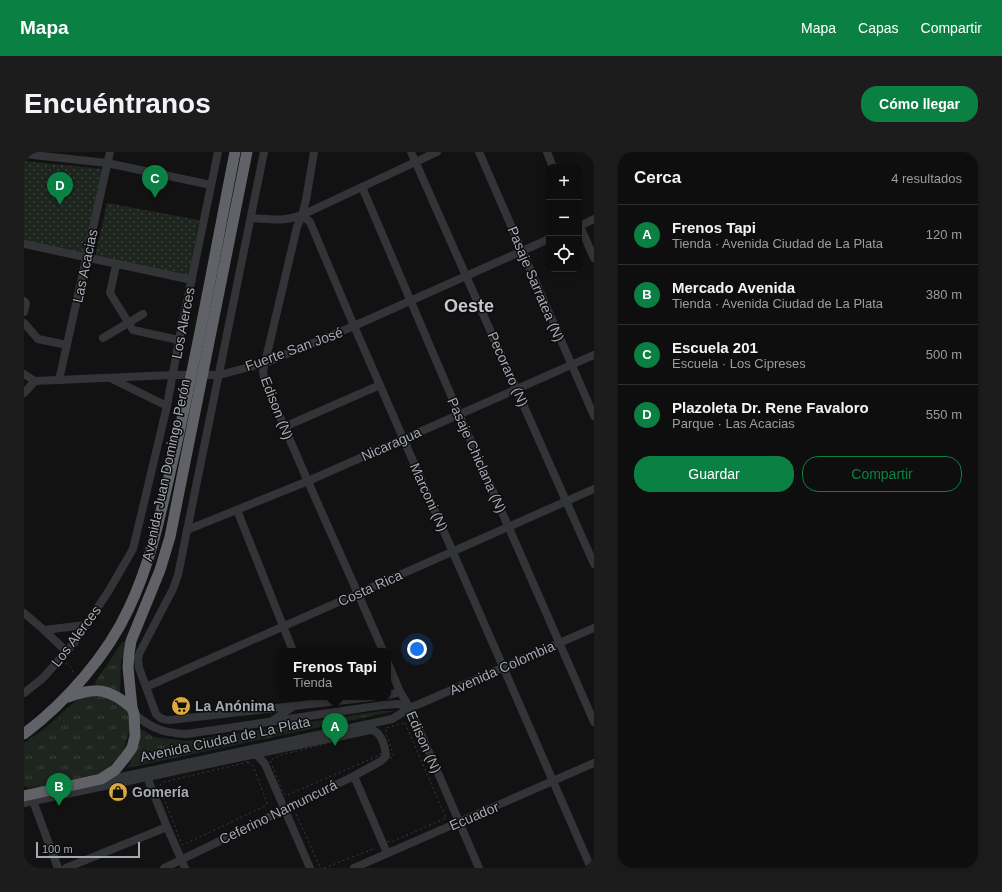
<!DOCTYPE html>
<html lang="es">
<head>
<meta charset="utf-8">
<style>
  body { margin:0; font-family:Arial,sans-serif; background:#1c1c1c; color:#f1f3f6 }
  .controls { position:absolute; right:12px; top:12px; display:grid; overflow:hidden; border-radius:8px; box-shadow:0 2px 10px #0003 }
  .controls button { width:36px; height:36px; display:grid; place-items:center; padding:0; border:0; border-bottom:1px solid #2e2e2e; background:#0e0e0e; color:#f1f3f6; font:20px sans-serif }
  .scale { position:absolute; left:12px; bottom:10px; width:104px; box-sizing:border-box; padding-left:4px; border:2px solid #a5a9b2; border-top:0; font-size:11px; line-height:14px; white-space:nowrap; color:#a5a9b2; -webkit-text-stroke:3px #0d0d0e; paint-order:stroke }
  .you { position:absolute; left:393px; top:497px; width:14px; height:14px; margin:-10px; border:3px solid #fff; border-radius:50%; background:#1a73e8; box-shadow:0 0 0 6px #1a73e833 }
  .badge { display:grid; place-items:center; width:26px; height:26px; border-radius:50%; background:#0b8043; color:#fff; font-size:13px; font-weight:700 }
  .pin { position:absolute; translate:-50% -33px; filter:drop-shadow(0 1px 2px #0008) }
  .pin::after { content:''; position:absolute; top:21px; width:14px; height:12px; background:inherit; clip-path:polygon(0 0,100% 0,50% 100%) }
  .popup { position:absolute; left:255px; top:496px; width:112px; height:52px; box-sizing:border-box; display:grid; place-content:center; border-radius:8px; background:#0e0e0e; filter:drop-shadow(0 1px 3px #0005); font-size:13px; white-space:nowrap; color:#9b9c9e }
  .popup b { font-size:15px; color:#f1f3f6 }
  .popup::after { content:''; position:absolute; left:50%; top:100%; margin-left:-8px; border:8px solid transparent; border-top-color:#0e0e0e }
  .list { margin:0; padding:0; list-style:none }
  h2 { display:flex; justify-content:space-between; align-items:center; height:52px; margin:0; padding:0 16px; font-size:17px }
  h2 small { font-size:13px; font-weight:400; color:#9b9c9e }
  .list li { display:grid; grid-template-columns:26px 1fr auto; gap:12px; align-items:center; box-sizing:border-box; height:60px; padding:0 16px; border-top:1px solid #2e2e2e }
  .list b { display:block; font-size:15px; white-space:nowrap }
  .list p { margin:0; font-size:13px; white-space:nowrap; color:#9b9c9e }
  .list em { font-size:13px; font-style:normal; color:#9b9c9e }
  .actions { display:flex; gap:8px; padding:12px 16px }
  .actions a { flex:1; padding:9px 0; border:1px solid #0b8043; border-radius:16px; text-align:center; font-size:14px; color:#0b8043 }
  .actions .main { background:#0b8043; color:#fff }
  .icon { flex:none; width:22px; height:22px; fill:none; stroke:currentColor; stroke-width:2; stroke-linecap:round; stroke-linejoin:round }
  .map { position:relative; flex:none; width:570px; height:716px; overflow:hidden; border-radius:16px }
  header { display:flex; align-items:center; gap:24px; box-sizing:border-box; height:56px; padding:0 20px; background:#0b8043; color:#fff }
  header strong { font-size:19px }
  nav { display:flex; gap:22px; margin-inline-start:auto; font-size:14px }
  .intro { display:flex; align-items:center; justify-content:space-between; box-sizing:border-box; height:96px; padding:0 24px }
  h1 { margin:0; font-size:28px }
  .button { padding:10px 18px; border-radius:16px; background:#0b8043; color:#fff; font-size:14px; font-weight:700 }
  main { display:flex; gap:24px; padding:0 24px }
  aside { flex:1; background:#0e0e0e; border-radius:16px; box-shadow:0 2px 10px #0003 }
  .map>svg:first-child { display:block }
  .grass { fill:url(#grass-tufts) }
  .park { fill:url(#park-dots) }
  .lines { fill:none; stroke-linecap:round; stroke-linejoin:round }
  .path { stroke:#393b3e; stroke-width:1; stroke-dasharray:2 3; stroke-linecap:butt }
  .minor { stroke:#333437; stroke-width:8 }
  .highway { stroke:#606268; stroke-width:11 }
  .labels { text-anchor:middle; stroke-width:3; stroke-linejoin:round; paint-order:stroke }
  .street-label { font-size:14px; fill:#a5a9b2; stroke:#0d0d0e }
  .poi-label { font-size:14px; font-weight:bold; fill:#a5a9b2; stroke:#0d0d0e; text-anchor:start }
  .district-label { font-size:18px; font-weight:bold; fill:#c5c7ce; stroke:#0d0d0e }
</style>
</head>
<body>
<header>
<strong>Mapa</strong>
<nav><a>Mapa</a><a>Capas</a><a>Compartir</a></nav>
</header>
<div class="intro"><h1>Encuéntranos</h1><a class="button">Cómo llegar</a></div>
<main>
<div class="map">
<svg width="570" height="716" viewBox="0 0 570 716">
  <defs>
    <pattern id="grass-tufts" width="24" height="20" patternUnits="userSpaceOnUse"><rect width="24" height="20" fill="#1e251f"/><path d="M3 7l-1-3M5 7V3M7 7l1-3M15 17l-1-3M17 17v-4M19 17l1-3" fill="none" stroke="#3c423d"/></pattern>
    <pattern id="park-dots" width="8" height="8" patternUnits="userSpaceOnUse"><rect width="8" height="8" fill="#1e251f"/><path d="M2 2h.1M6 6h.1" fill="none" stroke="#3c423d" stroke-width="1.8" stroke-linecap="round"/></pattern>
  </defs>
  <rect width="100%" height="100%" fill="#121213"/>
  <!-- grass -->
  <g class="grass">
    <path d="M103,489L97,510L96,541L88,536L70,532L98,490Z"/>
    <path d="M66,544L83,546L96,553L104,560L106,565L105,579L101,594L95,605L79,621L5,636L0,634V591L20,577L56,545Z"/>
    <path d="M357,559H371L103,616C111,602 114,592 115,576L130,585L163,589Z"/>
  </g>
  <!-- park -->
  <g class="park">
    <path d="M0,9L79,17L62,102L0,89Z"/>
    <path d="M83,51L175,68L164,125L71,105Z"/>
  </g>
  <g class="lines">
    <!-- path -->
    <g class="path">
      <path d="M42,511L48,517L50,523"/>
      <path d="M35,566L47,575"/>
      <path d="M381,571L422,666L367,690L361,689L335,628L336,624L370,604L362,582V576Z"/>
      <path d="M348,580L353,583L358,597L356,603L263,643L259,641L246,608L257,603Z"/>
      <path d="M224,610L229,614L243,651L241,654L159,693L157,690L135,634L140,630Z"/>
      <path d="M272,662L296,715L298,716"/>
      <path d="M300,716L352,696"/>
    </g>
    <!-- minor -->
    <g class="minor">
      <path d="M240,0L154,423L149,437L116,500L114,506L115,516L132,562C136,567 140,568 146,568L349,545"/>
      <path d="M290,0L282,48L278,63L273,75L239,219L240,226C277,318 320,408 359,499"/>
      <path d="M387,0L570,412"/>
      <path d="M455,0L570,264"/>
      <path d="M523,0L529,15"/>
      <path d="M0,2L83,11L187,33"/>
      <path d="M338,35L435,262L570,570"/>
      <path d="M278,63L286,70L330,174L567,716"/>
      <path d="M227,66C246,67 260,70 278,63L413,0"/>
      <path d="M555,72L570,106"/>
      <path d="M555,74L570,67"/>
      <path d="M0,92L168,128"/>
      <path d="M92,113L86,141L109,178L155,188"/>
      <path d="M0,149L2,151L0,160"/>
      <path d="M0,171L14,187L43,193"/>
      <path d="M79,186L119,162"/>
      <path d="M0,222L11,229L149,223H195L241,211L330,174L525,87"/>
      <path d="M86,226L143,254"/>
      <path d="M35,228L86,0"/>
      <path d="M0,241L11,229"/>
      <path d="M260,275L356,233"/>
      <path d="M213,358L269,499"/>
      <path d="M163,378L284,329L570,203"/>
      <path d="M0,461L20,478L43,500"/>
      <path d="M20,478L62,473"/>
      <path d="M364,511L376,540L386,556L455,716"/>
      <path d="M122,535L570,337"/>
      <path d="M0,541L19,526L50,491L84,440L109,397L143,254L155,188L194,0"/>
      <path d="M364,543L376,540"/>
      <path d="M110,562C129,577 139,581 163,582L359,553L374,552L386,556"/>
      <path d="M248,569L270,554"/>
      <path d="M233,603L241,612L286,716"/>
      <path d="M330,624L363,701"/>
      <path d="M123,625L143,675L161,716"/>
      <path d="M79,627L97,625L368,567L386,556L570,476"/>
      <path d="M9,649L34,716"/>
      <path d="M0,651L346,578C357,578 361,594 362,604L357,609L330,624L140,716"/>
      <path d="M42,716L143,675"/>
      <path d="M330,716L570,611"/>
    </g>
    <!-- highway -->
    <g class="highway">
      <path d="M44,545C72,535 85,536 108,556"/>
      <path d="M0,582C42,550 83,504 105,456C128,408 138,355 150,303C173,203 191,101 211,0"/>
      <path d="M0,644L77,627L91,618L100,607L108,596L111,584L110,562L108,556L104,515L105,502L107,489L136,418L146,385L223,0"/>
    </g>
  </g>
  <!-- icons -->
  <defs>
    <g id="supermarket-disc" transform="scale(1)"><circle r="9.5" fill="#dca840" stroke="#0d0d0e"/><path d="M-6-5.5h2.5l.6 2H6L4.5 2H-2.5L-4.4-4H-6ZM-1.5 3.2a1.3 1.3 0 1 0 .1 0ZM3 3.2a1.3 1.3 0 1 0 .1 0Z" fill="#111"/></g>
    <g id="shop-disc" transform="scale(1)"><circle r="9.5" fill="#dca840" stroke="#0d0d0e"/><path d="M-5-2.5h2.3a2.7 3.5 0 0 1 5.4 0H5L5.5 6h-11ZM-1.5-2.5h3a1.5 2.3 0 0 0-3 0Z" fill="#111"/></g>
  </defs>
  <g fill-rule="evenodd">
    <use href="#supermarket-disc" x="157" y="554"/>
    <use href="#shop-disc" x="94" y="640"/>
  </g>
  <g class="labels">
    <!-- street labels -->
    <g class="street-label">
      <text transform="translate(61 114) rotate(-78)" y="5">Las Acacias</text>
      <text transform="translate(512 132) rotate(67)" y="5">Pasaje Sarratea (N)</text>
      <text transform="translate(159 171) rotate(-79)" y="5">Los Alerces</text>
      <text transform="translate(270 197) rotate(-20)" y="5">Fuerte San José</text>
      <text transform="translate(484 217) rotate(66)" y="5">Pecoraro (N)</text>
      <text transform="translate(253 256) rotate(69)" y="5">Edison (N)</text>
      <text transform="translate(367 292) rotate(-24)" y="5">Nicaragua</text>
      <text transform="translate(453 303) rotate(66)" y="5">Pasaje Chiclana (N)</text>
      <text transform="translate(142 318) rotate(-78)" y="5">Avenida Juan Domingo Perón</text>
      <text transform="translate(405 345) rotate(66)" y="5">Marconi (N)</text>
      <text transform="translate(346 436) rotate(-24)" y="5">Costa Rica</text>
      <text transform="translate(52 484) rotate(-53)" y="5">Los Alerces</text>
      <text transform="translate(478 516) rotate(-24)" y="5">Avenida Colombia</text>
      <text transform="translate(201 587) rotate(-12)" y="5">Avenida Ciudad de La Plata</text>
      <text transform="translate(400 590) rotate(66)" y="5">Edison (N)</text>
      <text transform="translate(254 660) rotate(-26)" y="5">Ceferino Namuncurá</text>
      <text transform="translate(450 664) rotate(-23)" y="5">Ecuador</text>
    </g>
    <!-- poi labels -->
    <g class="poi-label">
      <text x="171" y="559">La Anónima</text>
      <text x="108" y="645">Gomería</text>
    </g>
    <!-- district labels -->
    <g class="district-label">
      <text x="445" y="160">Oeste</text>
    </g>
  </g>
</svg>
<div class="controls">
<button>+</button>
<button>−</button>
<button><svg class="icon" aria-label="locate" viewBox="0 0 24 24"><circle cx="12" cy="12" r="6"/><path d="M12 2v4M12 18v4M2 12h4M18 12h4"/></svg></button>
</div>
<div class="scale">100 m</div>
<div class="you"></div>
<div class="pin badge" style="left:311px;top:594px">A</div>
<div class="popup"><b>Frenos Tapi</b>Tienda</div>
<div class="pin badge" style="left:35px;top:654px">B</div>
<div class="pin badge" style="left:131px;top:46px">C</div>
<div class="pin badge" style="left:36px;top:53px">D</div>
</div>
<aside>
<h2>Cerca<small>4 resultados</small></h2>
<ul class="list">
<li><span class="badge">A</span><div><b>Frenos Tapi</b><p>Tienda · Avenida Ciudad de La Plata</p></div><em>120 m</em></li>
<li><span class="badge">B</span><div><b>Mercado Avenida</b><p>Tienda · Avenida Ciudad de La Plata</p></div><em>380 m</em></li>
<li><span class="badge">C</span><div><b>Escuela 201</b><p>Escuela · Los Cipreses</p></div><em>500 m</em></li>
<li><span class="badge">D</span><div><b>Plazoleta Dr. Rene Favaloro</b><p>Parque · Las Acacias</p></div><em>550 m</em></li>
</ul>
<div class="actions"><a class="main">Guardar</a><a>Compartir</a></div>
</aside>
</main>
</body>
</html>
